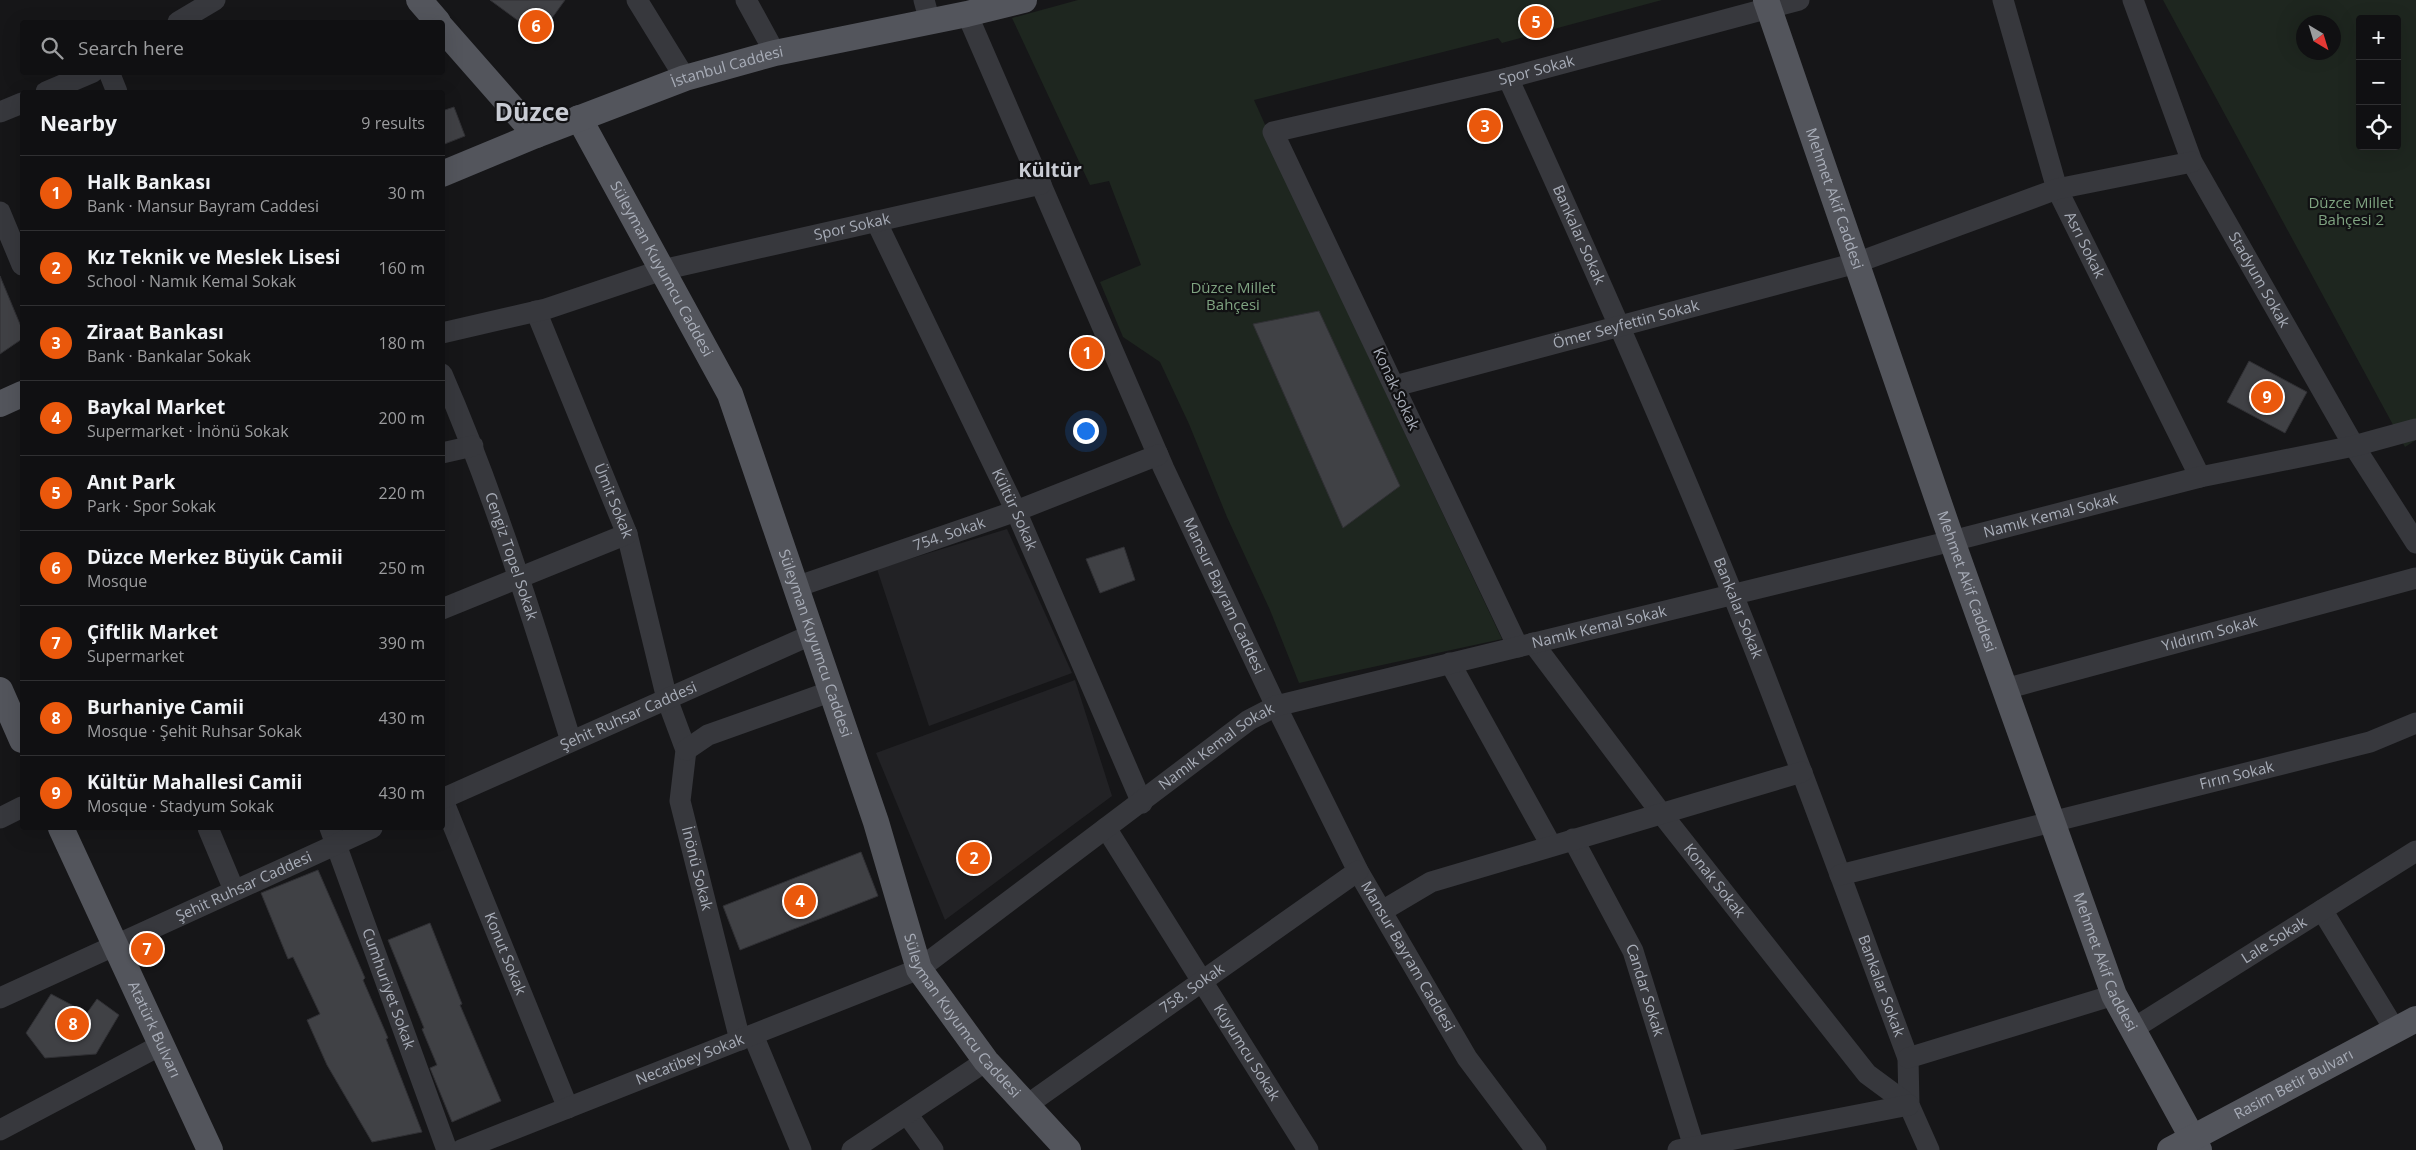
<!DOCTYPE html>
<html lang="en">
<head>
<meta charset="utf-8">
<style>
  body { margin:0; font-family:"Open Sans",sans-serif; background:#1e1e20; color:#f1f3f6 }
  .controls { position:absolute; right:15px; top:15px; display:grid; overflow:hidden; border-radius:5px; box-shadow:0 5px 20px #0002 }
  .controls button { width:45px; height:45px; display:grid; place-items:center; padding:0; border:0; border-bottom:1px solid #303032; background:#101012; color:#f1f3f6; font:25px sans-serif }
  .compass { position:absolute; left:2296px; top:15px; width:45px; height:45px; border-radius:50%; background:#101012; box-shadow:0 5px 20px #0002; rotate:142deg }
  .you { position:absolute; left:1085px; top:430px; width:18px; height:18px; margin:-12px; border:4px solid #fff; border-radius:50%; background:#1a73e8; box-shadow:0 0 0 8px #1a73e833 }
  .badge { display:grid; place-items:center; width:32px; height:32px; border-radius:50%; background:#ea580c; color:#fff; font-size:16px; font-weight:700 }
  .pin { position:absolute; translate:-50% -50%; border:2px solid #fff; box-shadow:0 1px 5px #0006 }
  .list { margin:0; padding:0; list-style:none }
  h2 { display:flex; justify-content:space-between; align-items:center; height:65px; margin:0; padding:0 20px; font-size:21px }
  h2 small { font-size:16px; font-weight:400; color:#9c9d9f }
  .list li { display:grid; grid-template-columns:32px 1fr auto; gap:15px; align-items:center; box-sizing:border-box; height:75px; padding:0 20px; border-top:1px solid #303032 }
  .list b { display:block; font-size:19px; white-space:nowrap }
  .list p { margin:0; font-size:16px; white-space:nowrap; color:#9c9d9f }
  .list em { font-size:16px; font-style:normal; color:#9c9d9f }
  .icon { flex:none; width:28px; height:28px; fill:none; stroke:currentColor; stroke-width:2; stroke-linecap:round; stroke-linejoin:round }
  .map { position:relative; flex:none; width:2416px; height:1150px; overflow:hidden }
  .search { position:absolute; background:#101012; box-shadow:0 5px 20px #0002; left:20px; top:20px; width:425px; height:55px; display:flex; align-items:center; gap:12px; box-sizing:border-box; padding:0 18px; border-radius:5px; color:#9c9d9f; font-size:19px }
  .panel { position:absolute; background:#101012; box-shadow:0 5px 20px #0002; left:20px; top:90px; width:425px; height:740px; border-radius:5px }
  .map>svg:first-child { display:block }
  .built { fill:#222225 }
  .green { fill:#1e261f; fill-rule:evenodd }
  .building { fill:#404145; stroke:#303034 }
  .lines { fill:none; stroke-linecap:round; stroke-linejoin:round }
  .minor { stroke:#37383d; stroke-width:21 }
  .major { stroke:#53555c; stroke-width:26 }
  .labels { text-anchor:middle; stroke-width:4.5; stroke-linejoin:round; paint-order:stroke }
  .street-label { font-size:15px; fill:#a8adb8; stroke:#111113 }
  .park-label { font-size:15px; fill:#7fa381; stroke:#111113 }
  .district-label { font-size:20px; font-weight:bold; fill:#c9ccd4; stroke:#111113 }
  .town-label { font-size:25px; font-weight:bold; fill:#c9ccd4; stroke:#111113 }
</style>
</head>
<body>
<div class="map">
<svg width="2416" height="1150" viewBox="0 0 2416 1150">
  <rect width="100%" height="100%" fill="#161618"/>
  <!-- built -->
  <g class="built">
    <path d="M1007,529L1072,673L929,726L877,569Z"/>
    <path d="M1075,680L1112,796L945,920L876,753Z"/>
  </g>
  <!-- green -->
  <g class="green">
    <path d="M1078,0H1662L1502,43L1498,38L1254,100L1367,353L1502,639L1299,683L1270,610L1227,517L1189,424L1160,362L1123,337L1100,282L1141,265L1109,181L1090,185L1012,18Z"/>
    <path d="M2163,0H2416V440L2405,447ZM2360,19H2397V146H2360ZM2304,22H2334V52H2304Z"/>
  </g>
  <!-- building -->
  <g class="building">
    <path d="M490,0H565L539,36Z"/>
    <path d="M454,107L465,136L442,145V111Z"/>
    <path d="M0,276L22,329V339L0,354Z"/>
    <path d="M1319,311L1400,486L1343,528L1253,324Z"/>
    <path d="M2249,361L2307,392L2285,433L2227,402Z"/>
    <path d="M1124,547L1135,580L1100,593L1086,559Z"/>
    <path d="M861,852L878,896L740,950L723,906Z"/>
    <path d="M318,870L365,978L363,980L388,1038L386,1039L422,1132L372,1142L327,1065L307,1020L320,1014L293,957L288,959L261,893Z"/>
    <path d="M430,923L462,1004L460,1005L501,1101L452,1122L430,1068L437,1065L422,1029L424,1028L388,940Z"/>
    <path d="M51,994L87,1013L97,999L119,1015L96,1054L45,1058L26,1033Z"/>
  </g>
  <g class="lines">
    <!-- minor -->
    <g class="minor">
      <path d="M637,0L685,78"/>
      <path d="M746,0L775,53"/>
      <path d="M924,0L930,22"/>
      <path id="s1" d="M2003,0L2057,189L2200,477"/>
      <path id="s2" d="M2133,0L2192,162L2354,446L2416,543"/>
      <path id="s3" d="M967,14L1164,469L1276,706L1358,871L1467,1058L1536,1150"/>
      <path d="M178,22L215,0"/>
      <path d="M109,72L117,92"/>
      <path id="s4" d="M1508,78C1586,249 1663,421 1733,595C1795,748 1850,903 1908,1058L1909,1105L1929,1150"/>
      <path d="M46,92L93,72"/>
      <path d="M0,112L22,103"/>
      <path d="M0,212L22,265"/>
      <path id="s5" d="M876,221L1016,511L1142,803"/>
      <path id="s6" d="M536,311L627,534L667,699L686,750L680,801L740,1040"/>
      <path id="s7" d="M442,333L546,309L662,270L1041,184"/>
      <path id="s8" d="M442,374C494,493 532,617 571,741"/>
      <path id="s9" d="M1395,386L1856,263L2057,189L2192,162"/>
      <path d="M442,453L473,446"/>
      <path id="s10" d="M796,587L1016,511L1158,455"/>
      <path d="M442,609L627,534"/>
      <path id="s11" d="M1533,643L1661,813L1867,1074L1909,1105"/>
      <path id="s12" d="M1518,647L1273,132L1508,78L1799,0"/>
      <path d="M1450,663L1551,845"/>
      <path id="s13" d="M2005,689L2416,578"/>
      <path d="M686,750L708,735L832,691"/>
      <path id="s14" d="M442,798L568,1108"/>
      <path id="s15" d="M442,799L813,634"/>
      <path d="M0,818L22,807"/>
      <path d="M208,828L234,890"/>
      <path id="s16" d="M330,828L447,1150"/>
      <path id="s17" d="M1106,828L1308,1150"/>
      <path id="s18" d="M1573,839L1633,951L1695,1150"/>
      <path id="s19" d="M1840,875L2370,742L2416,723"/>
      <path d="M2322,910L2395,1030"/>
      <path d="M1382,911L1431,882L1802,772"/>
      <path id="s20" d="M0,998L372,828"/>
      <path id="s21" d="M2131,1030L2416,851"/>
      <path d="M753,1035L801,1150"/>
      <path d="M1908,1058L2114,995"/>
      <path id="s22" d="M1027,1105L1358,871"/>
      <path d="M907,1114L933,1150"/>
      <path d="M0,1130L161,1045"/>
      <path id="s23" d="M461,1150L919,969L1249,720L1276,706L1952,541L2200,477L2354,446L2416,429"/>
      <path d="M852,1150L986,1061"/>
      <path d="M1678,1150L1909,1105"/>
    </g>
    <!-- major -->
    <g class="major">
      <path d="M419,0L438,22"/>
      <path id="s24" d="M1766,0L1952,541L2114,995L2199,1150"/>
      <path d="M442,28L536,135"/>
      <path id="s25" d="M579,118L730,394L876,822L919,969L986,1061L1068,1150"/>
      <path id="s26" d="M442,174L536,135L685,78L775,53L967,14L1024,0"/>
      <path d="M0,404L22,394"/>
      <path d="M0,690L22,740"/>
      <path id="s27" d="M61,828L210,1150"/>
      <path id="s28" d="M2170,1150L2416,1019"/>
    </g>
  </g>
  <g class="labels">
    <!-- street labels -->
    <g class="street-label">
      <text dy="5" stroke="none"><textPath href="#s26" startOffset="305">İstanbul Caddesi</textPath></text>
      <text dy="5" stroke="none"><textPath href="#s12" startOffset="841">Spor Sokak</textPath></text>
      <text dy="5" stroke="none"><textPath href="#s24" startOffset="210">Mehmet Akif Caddesi</textPath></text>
      <text dy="5" stroke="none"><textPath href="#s7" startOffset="424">Spor Sokak</textPath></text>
      <text dy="5" stroke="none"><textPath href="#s4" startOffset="172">Bankalar Sokak</textPath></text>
      <text dy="5" stroke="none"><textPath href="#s1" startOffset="259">Asrı Sokak</textPath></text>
      <text dy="5" stroke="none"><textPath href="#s25" startOffset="172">Süleyman Kuyumcu Caddesi</textPath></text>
      <text dy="5" stroke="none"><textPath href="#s2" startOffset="308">Stadyum Sokak</textPath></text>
      <text dy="5" stroke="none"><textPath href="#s9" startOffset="239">Ömer Seyfettin Sokak</textPath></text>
      <text transform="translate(1396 389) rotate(65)" y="5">Konak Sokak</text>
      <text dy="5" stroke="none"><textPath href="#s6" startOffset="205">Ümit Sokak</textPath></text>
      <text dy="5" stroke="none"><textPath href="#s5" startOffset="320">Kültür Sokak</textPath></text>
      <text dy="5" stroke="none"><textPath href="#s23" startOffset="1734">Namık Kemal Sokak</textPath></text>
      <text dy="5" stroke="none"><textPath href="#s10" startOffset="162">754. Sokak</textPath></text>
      <text dy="5" stroke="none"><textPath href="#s8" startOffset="195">Cengiz Topel Sokak</textPath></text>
      <text dy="5" stroke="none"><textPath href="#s24" startOffset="615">Mehmet Akif Caddesi</textPath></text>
      <text dy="5" stroke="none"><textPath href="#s3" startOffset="636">Mansur Bayram Caddesi</textPath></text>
      <text dy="5" stroke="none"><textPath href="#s4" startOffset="578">Bankalar Sokak</textPath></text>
      <text dy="5" stroke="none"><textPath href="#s23" startOffset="1269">Namık Kemal Sokak</textPath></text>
      <text dy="5" stroke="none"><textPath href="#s13" startOffset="212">Yıldırım Sokak</textPath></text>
      <text dy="5" stroke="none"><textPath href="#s25" startOffset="578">Süleyman Kuyumcu Caddesi</textPath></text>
      <text dy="5" stroke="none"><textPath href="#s15" startOffset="204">Şehit Ruhsar Caddesi</textPath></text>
      <text dy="5" stroke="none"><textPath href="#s23" startOffset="864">Namık Kemal Sokak</textPath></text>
      <text dy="5" stroke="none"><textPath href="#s19" startOffset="409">Fırın Sokak</textPath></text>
      <text dy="5" stroke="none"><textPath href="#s6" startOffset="586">İnönü Sokak</textPath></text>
      <text dy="5" stroke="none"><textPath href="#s11" startOffset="299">Konak Sokak</textPath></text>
      <text dy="5" stroke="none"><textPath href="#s20" startOffset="268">Şehit Ruhsar Caddesi</textPath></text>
      <text dy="5" stroke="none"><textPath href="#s21" startOffset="169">Lale Sokak</textPath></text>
      <text dy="5" stroke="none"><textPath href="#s14" startOffset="168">Konut Sokak</textPath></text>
      <text dy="5" stroke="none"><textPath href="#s3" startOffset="1041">Mansur Bayram Caddesi</textPath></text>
      <text dy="5" stroke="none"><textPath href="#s24" startOffset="1020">Mehmet Akif Caddesi</textPath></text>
      <text dy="5" stroke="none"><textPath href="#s4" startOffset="982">Bankalar Sokak</textPath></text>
      <text dy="5" stroke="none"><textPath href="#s16" startOffset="171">Cumhuriyet Sokak</textPath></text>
      <text dy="5" stroke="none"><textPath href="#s22" startOffset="202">758. Sokak</textPath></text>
      <text dy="5" stroke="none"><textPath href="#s18" startOffset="168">Candar Sokak</textPath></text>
      <text dy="5" stroke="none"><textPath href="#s25" startOffset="982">Süleyman Kuyumcu Caddesi</textPath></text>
      <text dy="5" stroke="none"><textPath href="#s27" startOffset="222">Atatürk Bulvarı</textPath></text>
      <text dy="5" stroke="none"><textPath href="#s17" startOffset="265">Kuyumcu Sokak</textPath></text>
      <text dy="5" stroke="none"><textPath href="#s23" startOffset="246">Necatibey Sokak</textPath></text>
      <text dy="5" stroke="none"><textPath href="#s28" startOffset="140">Rasim Betir Bulvarı</textPath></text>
    </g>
    <!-- park labels -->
    <g class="park-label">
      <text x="2351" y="208">Düzce Millet<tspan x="2351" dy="17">Bahçesi 2</tspan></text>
      <text x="1233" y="293">Düzce Millet<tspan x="1233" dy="17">Bahçesi</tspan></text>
    </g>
    <!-- district labels -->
    <g class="district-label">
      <text x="1050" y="177">Kültür</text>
    </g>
    <!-- town labels -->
    <g class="town-label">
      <text x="532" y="121">Düzce</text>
    </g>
  </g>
</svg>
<div class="controls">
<button>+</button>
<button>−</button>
<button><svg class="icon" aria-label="locate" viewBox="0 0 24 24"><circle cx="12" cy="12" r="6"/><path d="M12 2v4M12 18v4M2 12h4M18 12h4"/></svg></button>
</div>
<svg class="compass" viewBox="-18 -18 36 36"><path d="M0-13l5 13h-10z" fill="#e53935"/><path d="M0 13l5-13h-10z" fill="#9c9d9f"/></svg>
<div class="you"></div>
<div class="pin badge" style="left:1087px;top:353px">1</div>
<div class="pin badge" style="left:974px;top:858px">2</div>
<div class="pin badge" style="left:1485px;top:126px">3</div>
<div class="pin badge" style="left:800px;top:901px">4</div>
<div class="pin badge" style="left:1536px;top:22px">5</div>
<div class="pin badge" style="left:536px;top:26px">6</div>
<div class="pin badge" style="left:147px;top:949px">7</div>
<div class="pin badge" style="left:73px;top:1024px">8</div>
<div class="pin badge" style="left:2267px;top:397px">9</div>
<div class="search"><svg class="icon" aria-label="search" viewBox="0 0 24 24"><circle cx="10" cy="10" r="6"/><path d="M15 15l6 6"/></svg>Search here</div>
<section class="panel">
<h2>Nearby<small>9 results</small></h2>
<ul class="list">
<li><span class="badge">1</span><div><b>Halk Bankası</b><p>Bank · Mansur Bayram Caddesi</p></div><em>30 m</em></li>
<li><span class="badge">2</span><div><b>Kız Teknik ve Meslek Lisesi</b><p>School · Namık Kemal Sokak</p></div><em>160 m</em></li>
<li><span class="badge">3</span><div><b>Ziraat Bankası</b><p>Bank · Bankalar Sokak</p></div><em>180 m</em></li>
<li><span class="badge">4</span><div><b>Baykal Market</b><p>Supermarket · İnönü Sokak</p></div><em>200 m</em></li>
<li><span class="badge">5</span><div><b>Anıt Park</b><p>Park · Spor Sokak</p></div><em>220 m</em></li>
<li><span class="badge">6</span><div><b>Düzce Merkez Büyük Camii</b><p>Mosque</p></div><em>250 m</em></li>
<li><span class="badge">7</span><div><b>Çiftlik Market</b><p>Supermarket</p></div><em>390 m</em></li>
<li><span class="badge">8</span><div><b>Burhaniye Camii</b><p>Mosque · Şehit Ruhsar Sokak</p></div><em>430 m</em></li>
<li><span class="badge">9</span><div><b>Kültür Mahallesi Camii</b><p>Mosque · Stadyum Sokak</p></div><em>430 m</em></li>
</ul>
</section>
</div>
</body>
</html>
